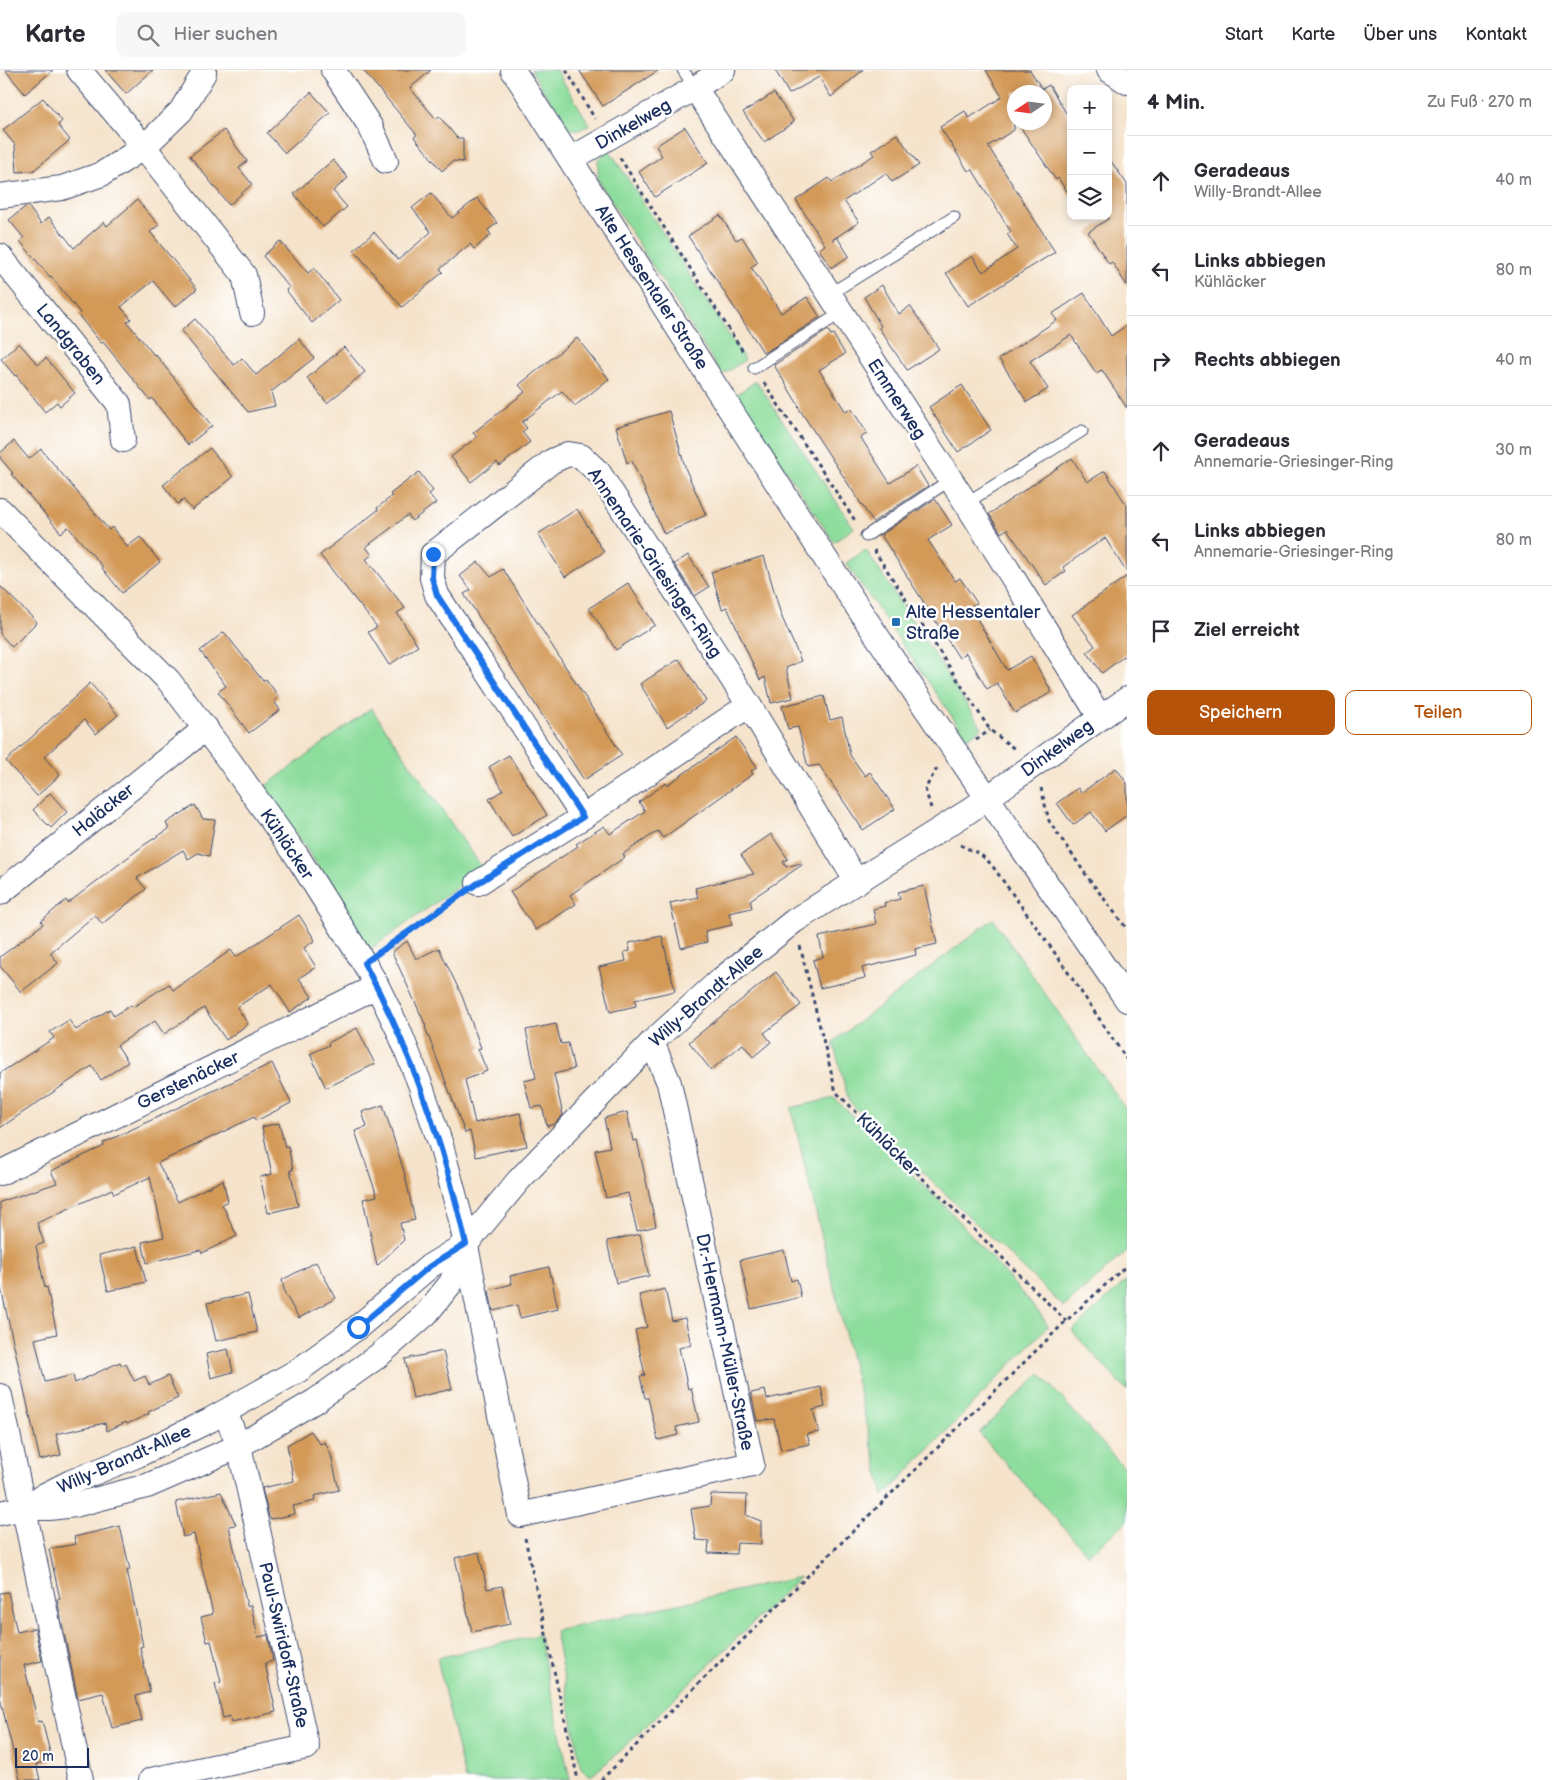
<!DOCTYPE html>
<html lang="de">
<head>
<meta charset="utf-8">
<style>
  body { margin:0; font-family:"Balsamiq Sans",sans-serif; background:#f7f7f7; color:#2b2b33 }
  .controls { position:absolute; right:15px; top:15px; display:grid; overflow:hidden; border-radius:10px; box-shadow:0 2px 8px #0003 }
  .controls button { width:45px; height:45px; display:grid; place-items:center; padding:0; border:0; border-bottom:1px solid #e1e1e2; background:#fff; color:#2b2b33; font:25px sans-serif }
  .compass { position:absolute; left:1007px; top:15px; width:45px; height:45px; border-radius:50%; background:#fff; box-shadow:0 2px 8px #0003; rotate:257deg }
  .scale { position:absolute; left:15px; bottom:12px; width:74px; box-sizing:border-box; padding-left:5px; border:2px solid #1b2f5e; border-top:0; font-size:14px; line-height:18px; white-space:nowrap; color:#1b2f5e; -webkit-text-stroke:4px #fff; paint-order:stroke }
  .stop { position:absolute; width:15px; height:15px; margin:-11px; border:4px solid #1a73e8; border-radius:50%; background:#fff }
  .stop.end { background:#1a73e8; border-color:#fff; box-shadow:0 1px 5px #0008 }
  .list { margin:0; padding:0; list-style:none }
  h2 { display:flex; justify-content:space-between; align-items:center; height:65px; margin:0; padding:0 20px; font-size:21px }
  h2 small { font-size:16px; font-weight:400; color:#7c7c81 }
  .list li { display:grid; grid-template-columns:32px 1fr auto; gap:15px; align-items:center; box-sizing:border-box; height:90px; padding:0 20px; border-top:1px solid #e1e1e2 }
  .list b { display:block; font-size:19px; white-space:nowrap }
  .list p { margin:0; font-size:16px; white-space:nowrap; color:#7c7c81 }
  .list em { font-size:16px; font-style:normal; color:#7c7c81 }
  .actions { display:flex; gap:10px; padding:15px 20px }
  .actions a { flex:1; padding:11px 0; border:1px solid #b45309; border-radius:10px; text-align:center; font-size:18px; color:#b45309 }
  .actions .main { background:#b45309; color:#fff }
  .icon { flex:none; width:28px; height:28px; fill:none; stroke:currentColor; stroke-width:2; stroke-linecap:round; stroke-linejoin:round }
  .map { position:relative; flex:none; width:1127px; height:1710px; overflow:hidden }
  header { display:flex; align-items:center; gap:30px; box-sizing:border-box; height:70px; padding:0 25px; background:#fff; border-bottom:1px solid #e1e1e2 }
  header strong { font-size:24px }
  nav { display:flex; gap:28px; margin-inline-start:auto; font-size:18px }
  .search { width:350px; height:45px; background:#f7f7f7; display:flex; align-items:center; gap:12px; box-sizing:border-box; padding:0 18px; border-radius:10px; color:#7c7c81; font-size:19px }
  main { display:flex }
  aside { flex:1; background:#fff }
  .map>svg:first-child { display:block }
  .green { fill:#8ddd9c; stroke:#54867d }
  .building { fill:#d39956 }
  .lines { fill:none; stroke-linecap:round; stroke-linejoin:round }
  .lane-casing { stroke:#3c4a6e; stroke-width:13 }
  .street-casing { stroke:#3c4a6e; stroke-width:26 }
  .path { stroke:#3c4a6e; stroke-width:3; stroke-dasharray:4 4; stroke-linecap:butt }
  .lane { stroke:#fff; stroke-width:11 }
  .street { stroke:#fff; stroke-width:24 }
  .route { stroke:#1a73e8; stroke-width:6 }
  .poi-dot { fill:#1f6fb2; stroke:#fff; stroke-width:2 }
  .labels { text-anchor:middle; stroke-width:5; stroke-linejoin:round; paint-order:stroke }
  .street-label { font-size:18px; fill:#1b2f5e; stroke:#fff }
  .poi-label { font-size:18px; fill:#1b2f5e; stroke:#fff; text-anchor:start }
</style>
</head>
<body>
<header>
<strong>Karte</strong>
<div class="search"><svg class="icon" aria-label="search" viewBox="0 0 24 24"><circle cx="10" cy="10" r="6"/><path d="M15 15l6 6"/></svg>Hier suchen</div>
<nav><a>Start</a><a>Karte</a><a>Über uns</a><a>Kontakt</a></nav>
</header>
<main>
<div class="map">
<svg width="1127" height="1710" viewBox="0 0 1127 1710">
  <rect width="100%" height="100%" fill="#fff"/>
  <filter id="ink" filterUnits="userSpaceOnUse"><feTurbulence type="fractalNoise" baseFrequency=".02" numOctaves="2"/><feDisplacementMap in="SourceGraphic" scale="10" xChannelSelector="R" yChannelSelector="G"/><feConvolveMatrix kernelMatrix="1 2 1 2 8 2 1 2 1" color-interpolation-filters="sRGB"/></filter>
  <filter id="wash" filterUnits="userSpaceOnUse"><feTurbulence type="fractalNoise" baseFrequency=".0096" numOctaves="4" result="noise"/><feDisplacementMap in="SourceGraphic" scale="20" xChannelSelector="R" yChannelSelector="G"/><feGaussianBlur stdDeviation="1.12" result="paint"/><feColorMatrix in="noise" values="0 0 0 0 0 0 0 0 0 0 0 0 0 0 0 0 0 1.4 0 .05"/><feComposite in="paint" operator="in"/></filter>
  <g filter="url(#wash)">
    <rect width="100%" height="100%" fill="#f5e3cb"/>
    <!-- green -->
    <g class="green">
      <path d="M531,0H556L590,55L579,60L566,58Z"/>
      <path d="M608,78L745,290L722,305L598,110V91Z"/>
      <path d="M756,311L854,458L834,472L736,325Z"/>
      <path d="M866,480L982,658L967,668L846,493Z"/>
      <path d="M371,638L483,799L365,883L316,793L264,717Z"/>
      <path d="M993,849L1127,1041V1181L1064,1237L849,1032L833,972Z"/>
      <path d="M834,1028L951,1142L1041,1245L1048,1256L884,1426L791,1038Z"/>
      <path d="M1127,1210V1321L1072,1261Z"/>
      <path d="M1040,1304L1127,1401V1451L1088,1485L979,1363Z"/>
      <path d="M800,1507L617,1684L591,1706L581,1698L555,1561Z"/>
      <path d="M539,1565L570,1710H465L437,1588Z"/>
    </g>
    <g id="blocks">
      <!-- building -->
      <g class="building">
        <path d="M5,0H53L25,24Z"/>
        <path d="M105,0H153L126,24Z"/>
        <path d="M363,0H431L410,18L436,49L439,46L457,68H463V92L453,91L442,101L414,67L417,65Z"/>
        <path d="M579,0H659L603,36Z"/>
        <path d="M775,0H863L831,27L819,7L789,24Z"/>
        <path d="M986,0H1030L1042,19L1049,15L1071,51V127L1058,108L1056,110L1017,52H1044V22H1014V60L988,76L1055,182L968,236L946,203L972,186L983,202L1017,179L1007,164L1011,162L972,99L968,101L940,57L965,41L969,48L1002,27Z"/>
        <path d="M311,22L330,43L285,83L267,63Z"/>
        <path d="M774,23L794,52L764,72L743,42Z"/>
        <path d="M43,28L62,51L58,55L70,70L33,101L17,102L15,75L3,60Z"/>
        <path d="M685,57L708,93L655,127L639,102L662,86L656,76Z"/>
        <path d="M224,60L247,91L239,98L252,114L229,135L190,86Z"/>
        <path d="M897,64L919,95L892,112L886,103L844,131L859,152L832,170L837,167L849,186L831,198L819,179L825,175L796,130L829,108L832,112L874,85L871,81Z"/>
        <path d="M1108,87L1127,114V216L1112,192L1109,194L1088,162L1108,149Z"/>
        <path d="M333,90L348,108L333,121L347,137L323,157L294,124Z"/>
        <path d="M431,123L452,148L477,128L497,153L488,160L491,165L474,179L470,174L440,199L443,202L402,237L354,180L374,162L398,190L431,162L412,138Z"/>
        <path d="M137,130L159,155L150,162L197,219L175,237L153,211L121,237L131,249L127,252L154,285L155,284L212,356L188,375L152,328L150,330L103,272L101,273L78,245L80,243L51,206L50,207L20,171L24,168L9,150L25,137L28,136L41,154L49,147L74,178L104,152L107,156Z"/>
        <path d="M720,145L736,170L742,167L758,192L751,197L781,243L807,227L820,247L766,282H763L688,166Z"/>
        <path d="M280,171L308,203L314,198L339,230L312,253L286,220L289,217L263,186Z"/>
        <path d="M882,215L899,244L910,236L939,279L907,300L879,258L881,256L864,227Z"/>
        <path d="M1084,223L1111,266L1127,255V338L1102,300L1096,303L1071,265L1030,291L1048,319L1027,332L999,289L1057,250L1052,244Z"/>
        <path d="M195,249L234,295L242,288L256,305L299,269L314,288L271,322L275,336L248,342L181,261Z"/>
        <path d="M828,260L831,265L833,264L845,284L819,300L846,342L851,338L867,363L861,368L890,413L916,396L928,416L873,452L798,337L799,336L774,295Z"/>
        <path d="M577,268L609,309L575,336L562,321L522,352L527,358L522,362L530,372L500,396L497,392L471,412L451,387L477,367L473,363L525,322L519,315Z"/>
        <path d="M19,273L38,295L46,288L75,323L60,336L57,332L45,342L16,305L15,306L1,289Z"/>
        <path d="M344,277L365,302L327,333L307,308Z"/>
        <path d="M962,315L991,360L958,382L929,337Z"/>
        <path d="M669,341L686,400L706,445L664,464L632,391L627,393L616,357Z"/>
        <path d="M14,371L29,389L41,379L109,460L112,457L127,477L140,467L160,492L122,523L102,498L103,497L68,457L61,463L11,404L13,403L0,388V383Z"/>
        <path d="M210,378L233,407L192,440L183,429L178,434L163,415Z"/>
        <path d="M1072,388L1087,412L1105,401L1127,436V503L1105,468L1063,497L1066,501L1046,515L1007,459L1001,463L989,444Z"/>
        <path d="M419,402L433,421L429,424L436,433L412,451L408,445L366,477L372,485L366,489L405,538L397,543L418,576L389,595L368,562L377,557L320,485L378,440L377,438L392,426L390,424Z"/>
        <path d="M935,429L952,455L928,470L955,511L960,508L977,533L970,537L1007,600L1031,586L1052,622L1015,643L997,613L987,619L966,583L959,588L881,465Z"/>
        <path d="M577,439L604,482L565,507L538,464Z"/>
        <path d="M688,485L709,517L695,526L674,494Z"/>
        <path d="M764,486L781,545L801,591L786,598L793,628L771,633L765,607L760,610L727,537L722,539L711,502Z"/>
        <path d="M478,492L491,507L503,499L622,685L584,710L464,524L471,520L460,506Z"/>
        <path d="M1127,506V584L1102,603L1087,582L1095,576L1072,545Z"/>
        <path d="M628,513L655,555L616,580L589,538Z"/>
        <path d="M0,516L37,552L12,577L0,564Z"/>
        <path d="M224,562L263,611L266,609L279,627L274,631L280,640L249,663L218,622L226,616L200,581Z"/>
        <path d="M679,589L706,631L667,657L640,614Z"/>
        <path d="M90,613L118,645L96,664L84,650L44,687L60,705L37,726L6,691Z"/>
        <path d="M824,626L830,650L842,647L850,685L865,706L870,702L895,739L863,760L819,695L808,697L798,657L788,659L782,636Z"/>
        <path d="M736,667L757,697L751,701L753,704L663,768L658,761L623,784L625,787L570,825L576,834L536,860L510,822L578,776L576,774L604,756L610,764L645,741L639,732L666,713L667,715Z"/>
        <path d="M509,685L547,745L512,767L489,729L503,720L489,697Z"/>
        <path d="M1116,698L1127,713V745L1105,761L1091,742L1073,755L1057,733L1078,718L1081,723Z"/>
        <path d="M50,723L67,742L51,758L33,740Z"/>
        <path d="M195,735L203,749L215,750L209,786L198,783L188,789L183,780L137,808L146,819L102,854L95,845L50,883L58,893L21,922L0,896V887L43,854L41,851L66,830L68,833L144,775L169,759L166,753Z"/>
        <path d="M771,764L788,789L783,792L786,797L801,793L802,795L750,830L752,838L729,843L732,855L705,861L707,872L681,878L670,833L698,827L695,818L754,804L741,785Z"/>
        <path d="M924,816L937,874L915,879L916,885L862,898L865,908L820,918L813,890L823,887L819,867L876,854L873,839L885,836L884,833L900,829L898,822Z"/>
        <path d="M299,845L315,870L304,878L316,897L299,908L312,927L290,942L272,914L237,937L248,954L226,970L204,938L164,964L155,951L117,975L128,992L101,1010L92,996L0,1058V1003L54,968L50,962L69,950L76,960L110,939L114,946L131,935L133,937L169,914L173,920L231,880L236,887Z"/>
        <path d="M662,866L675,921L635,930L636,936L610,942L599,897L626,891L624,882L630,881L629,873Z"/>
        <path d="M407,871L416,889L439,878L462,926L481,978L478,979L487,1001L465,1010L475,1053L520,1043L527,1076L476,1087L470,1061L465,1063L425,957L426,956L392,882Z"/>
        <path d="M776,902L801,935L764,963L771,972L753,987L743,974L711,1000L689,972Z"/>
        <path d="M556,954L561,974L568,973L574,999L554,1004L563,1045L554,1054L547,1056L542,1036L531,1038L524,1011L536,1008L526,960Z"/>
        <path d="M357,958L375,994L326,1018L310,984L329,975L328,973Z"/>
        <path d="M272,993L291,1033L256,1051L254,1047L158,1093L178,1132L223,1110L228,1131L222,1134L237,1166L202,1183L200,1180L147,1193L142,1172L164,1167L150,1107L114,1124L112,1119L37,1153L44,1173L36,1176L45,1218L47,1217L57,1264L35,1269L45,1312L73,1305L75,1313L120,1292L122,1296L126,1294L134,1311L145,1306L149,1315L168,1306L178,1328L148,1342L149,1344L127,1354L126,1352L107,1361L105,1353L56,1364L61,1385L40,1390L0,1214V1132L57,1113L51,1101L104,1076L103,1073Z"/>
        <path d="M383,1035L404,1101L415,1150L400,1153L404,1170L377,1196L363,1129L377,1126L355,1061L367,1057L362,1042Z"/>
        <path d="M627,1042L633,1071L637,1070L656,1156L637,1161L628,1123L606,1128L595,1080L610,1077L604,1048Z"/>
        <path d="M279,1053L285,1077L288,1076L293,1100H290L298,1136L268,1143L260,1107L272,1104L262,1057Z"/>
        <path d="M640,1164L649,1206L616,1213L607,1171Z"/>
        <path d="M137,1176L146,1212L108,1221L99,1185Z"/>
        <path d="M784,1180L791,1211L797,1209L801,1227L751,1239L740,1190Z"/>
        <path d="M316,1192L336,1228L299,1248L285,1224L282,1210Z"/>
        <path d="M549,1197L558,1239L520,1248L517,1235L493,1241L489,1220L512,1214L510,1206Z"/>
        <path d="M665,1219L672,1251L685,1248L691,1275L679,1278L688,1319L691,1318L699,1352L676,1357L678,1365L658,1370L648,1328H645L640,1306L645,1305L635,1260L647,1257L639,1225Z"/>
        <path d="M248,1224L257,1262L216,1271L207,1233Z"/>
        <path d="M228,1279L233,1302L211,1308L206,1284Z"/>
        <path d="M443,1281L452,1319L413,1328L405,1289Z"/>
        <path d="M821,1317L825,1337L813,1340L819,1362L807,1364L810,1374L781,1380L774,1349L757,1351L751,1323L765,1320L767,1329Z"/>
        <path d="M311,1361L320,1374L325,1372L331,1385L339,1420L314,1426L315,1431L293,1436L295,1444L271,1449L269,1447L262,1418L294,1411L287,1375Z"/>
        <path d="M221,1422L236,1455L229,1456L247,1536L251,1535L258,1567L268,1565L273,1591L265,1593L276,1642L231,1652L230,1646L223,1648L215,1613L221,1612L211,1571L207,1572L201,1547L213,1544L194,1464L183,1467L176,1432Z"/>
        <path d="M711,1424L747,1425L746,1445L761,1451V1474L737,1473L736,1484L708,1483L709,1471L696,1470L691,1439L710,1436Z"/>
        <path d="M120,1456L130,1500H127L143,1576L140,1577L150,1622L136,1626L142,1651L112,1658L103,1623L78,1629L57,1529H60L49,1479L76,1474L74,1467Z"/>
        <path d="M479,1482L487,1519L502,1516L510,1554L472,1562L455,1488Z"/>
        <path d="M8,1522L17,1562L35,1558L42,1591L24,1595L38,1652L42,1651L52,1690L36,1694L40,1710H20L0,1628V1523Z"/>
      </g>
    </g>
  </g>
  <g filter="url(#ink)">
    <use href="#blocks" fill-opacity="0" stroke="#3c4a6e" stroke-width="1"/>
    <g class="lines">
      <!-- lane casing -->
      <g class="lane-casing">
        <g id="lane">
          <path d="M683,0L695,18"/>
          <path d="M828,225L954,147"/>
          <path d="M754,298L841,243"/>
          <path d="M966,433L1082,361"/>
          <path d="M866,466L950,410"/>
        </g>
      </g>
      <!-- street casing -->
      <g class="street-casing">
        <g id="street">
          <path d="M79,0L144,77L244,205L252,243"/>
          <path d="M333,0L370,56L386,91"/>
          <path d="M513,0C619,163 721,328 827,491C924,639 1027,784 1127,930"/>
          <path d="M1109,0L1127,12"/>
          <path d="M695,18L966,433L1100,647"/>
          <path d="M571,89L695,18L723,0"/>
          <path d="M0,126L62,118L102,104L144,77L181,41L204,3V0"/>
          <path d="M0,186L119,334L123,370"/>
          <path d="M0,440L169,611L228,689L297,786L364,893L377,916L399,961L420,1014L441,1075L460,1146L520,1445L752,1394L669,1013L652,972"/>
          <path d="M749,635L583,747L437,525L432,508L433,484L552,391L568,384L581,386L599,403L749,635L857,812"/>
          <path d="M478,813L583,747"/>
          <path d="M0,823L206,658"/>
          <path d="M0,1103L377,916"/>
          <path d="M0,1326L81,1710"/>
          <path d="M26,1437L45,1425L71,1412L138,1385L210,1350L299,1300L358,1257L430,1196L466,1174"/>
          <path d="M0,1443L24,1438H49L75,1435L147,1416L239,1376L315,1331L378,1286L426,1244L451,1213L466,1174L519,1110L652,972L718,912L794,851L966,743L1127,629"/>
          <path d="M151,1710L307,1677L239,1376L225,1342"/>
        </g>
      </g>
      <!-- path -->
      <g class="path">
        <path d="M566,0L595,49"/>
        <path d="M620,88L744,283"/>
        <path d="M764,313L856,452"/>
        <path d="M874,480L990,660L1016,680"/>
        <path d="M976,670L990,660"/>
        <path d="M1041,718L1049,751L1089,809L1127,859"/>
        <path d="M931,738L925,719L936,700L939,697"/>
        <path d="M960,775L980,784L991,794L1057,886L1127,990"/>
        <path d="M800,876L836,1022L1066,1251"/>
        <path d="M383,881L459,827"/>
        <path d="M525,1468L578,1710"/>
        <path d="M601,1710L1066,1251L1127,1195"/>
      </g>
      <!-- lane -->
      <use href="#lane" class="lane"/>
      <!-- street -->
      <use href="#street" class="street"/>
    </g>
  </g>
  <g class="lines" filter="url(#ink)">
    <!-- route -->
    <path class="route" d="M358,1257L430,1196L466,1174C444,1076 412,981 364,893L478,813L583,747L437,525L432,508L433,484"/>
  </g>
  <!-- markers -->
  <rect class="poi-dot" x="891" y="547" width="10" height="10" rx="2.5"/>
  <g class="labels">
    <!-- street labels -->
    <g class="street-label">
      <text transform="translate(633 54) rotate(-30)" y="6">Dinkelweg</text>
      <text transform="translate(652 217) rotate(57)" y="6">Alte Hessentaler Straße</text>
      <text transform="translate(71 274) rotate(51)" y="6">Landgraben</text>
      <text transform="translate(897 329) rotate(57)" y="6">Emmerweg</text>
      <text transform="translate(655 493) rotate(56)" y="6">Annemarie-Griesinger-Ring</text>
      <text transform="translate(1057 678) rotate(-36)" y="6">Dinkelweg</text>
      <text transform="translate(103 740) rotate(-39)" y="6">Haläcker</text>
      <text transform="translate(287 774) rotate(56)" y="6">Kühläcker</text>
      <text transform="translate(706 926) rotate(-41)" y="6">Willy-Brandt-Allee</text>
      <text transform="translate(188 1010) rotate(-26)" y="6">Gerstenäcker</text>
      <text transform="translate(888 1074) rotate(45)" y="6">Kühläcker</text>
      <text transform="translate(725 1272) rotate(78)" y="6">Dr.-Hermann-Müller-Straße</text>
      <text transform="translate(124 1389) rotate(-24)" y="6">Willy-Brandt-Allee</text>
      <text transform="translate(284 1575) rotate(77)" y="6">Paul-Swiridoff-Straße</text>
    </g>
    <!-- poi labels -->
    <g class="poi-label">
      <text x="906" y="548">Alte Hessentaler<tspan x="906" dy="21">Straße</tspan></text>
    </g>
  </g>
</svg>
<div class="controls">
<button>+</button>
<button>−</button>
<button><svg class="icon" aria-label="layers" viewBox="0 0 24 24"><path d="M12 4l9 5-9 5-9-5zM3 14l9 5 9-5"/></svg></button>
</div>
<svg class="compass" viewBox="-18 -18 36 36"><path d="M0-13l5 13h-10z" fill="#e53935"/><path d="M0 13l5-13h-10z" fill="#7c7c81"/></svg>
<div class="scale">20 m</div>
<div class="stop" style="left:358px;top:1257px"></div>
<div class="stop end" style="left:433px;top:484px"></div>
</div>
<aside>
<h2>4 Min.<small>Zu Fuß · 270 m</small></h2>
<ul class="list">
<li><svg class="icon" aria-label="ahead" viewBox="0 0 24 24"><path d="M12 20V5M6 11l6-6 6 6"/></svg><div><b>Geradeaus</b><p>Willy-Brandt-Allee</p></div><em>40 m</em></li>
<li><svg class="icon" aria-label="left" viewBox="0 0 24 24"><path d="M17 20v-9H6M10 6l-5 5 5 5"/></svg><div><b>Links abbiegen</b><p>Kühläcker</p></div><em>80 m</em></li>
<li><svg class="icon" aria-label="right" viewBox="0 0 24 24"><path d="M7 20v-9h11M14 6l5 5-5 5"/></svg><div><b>Rechts abbiegen</b></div><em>40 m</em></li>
<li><svg class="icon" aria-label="ahead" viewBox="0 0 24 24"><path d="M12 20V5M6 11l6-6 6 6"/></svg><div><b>Geradeaus</b><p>Annemarie-Griesinger-Ring</p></div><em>30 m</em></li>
<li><svg class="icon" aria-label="left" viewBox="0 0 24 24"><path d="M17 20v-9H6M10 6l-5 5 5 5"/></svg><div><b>Links abbiegen</b><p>Annemarie-Griesinger-Ring</p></div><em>80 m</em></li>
<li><svg class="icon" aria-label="arrive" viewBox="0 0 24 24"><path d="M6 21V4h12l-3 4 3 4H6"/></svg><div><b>Ziel erreicht</b></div></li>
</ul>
<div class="actions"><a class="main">Speichern</a><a>Teilen</a></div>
</aside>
</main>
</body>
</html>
